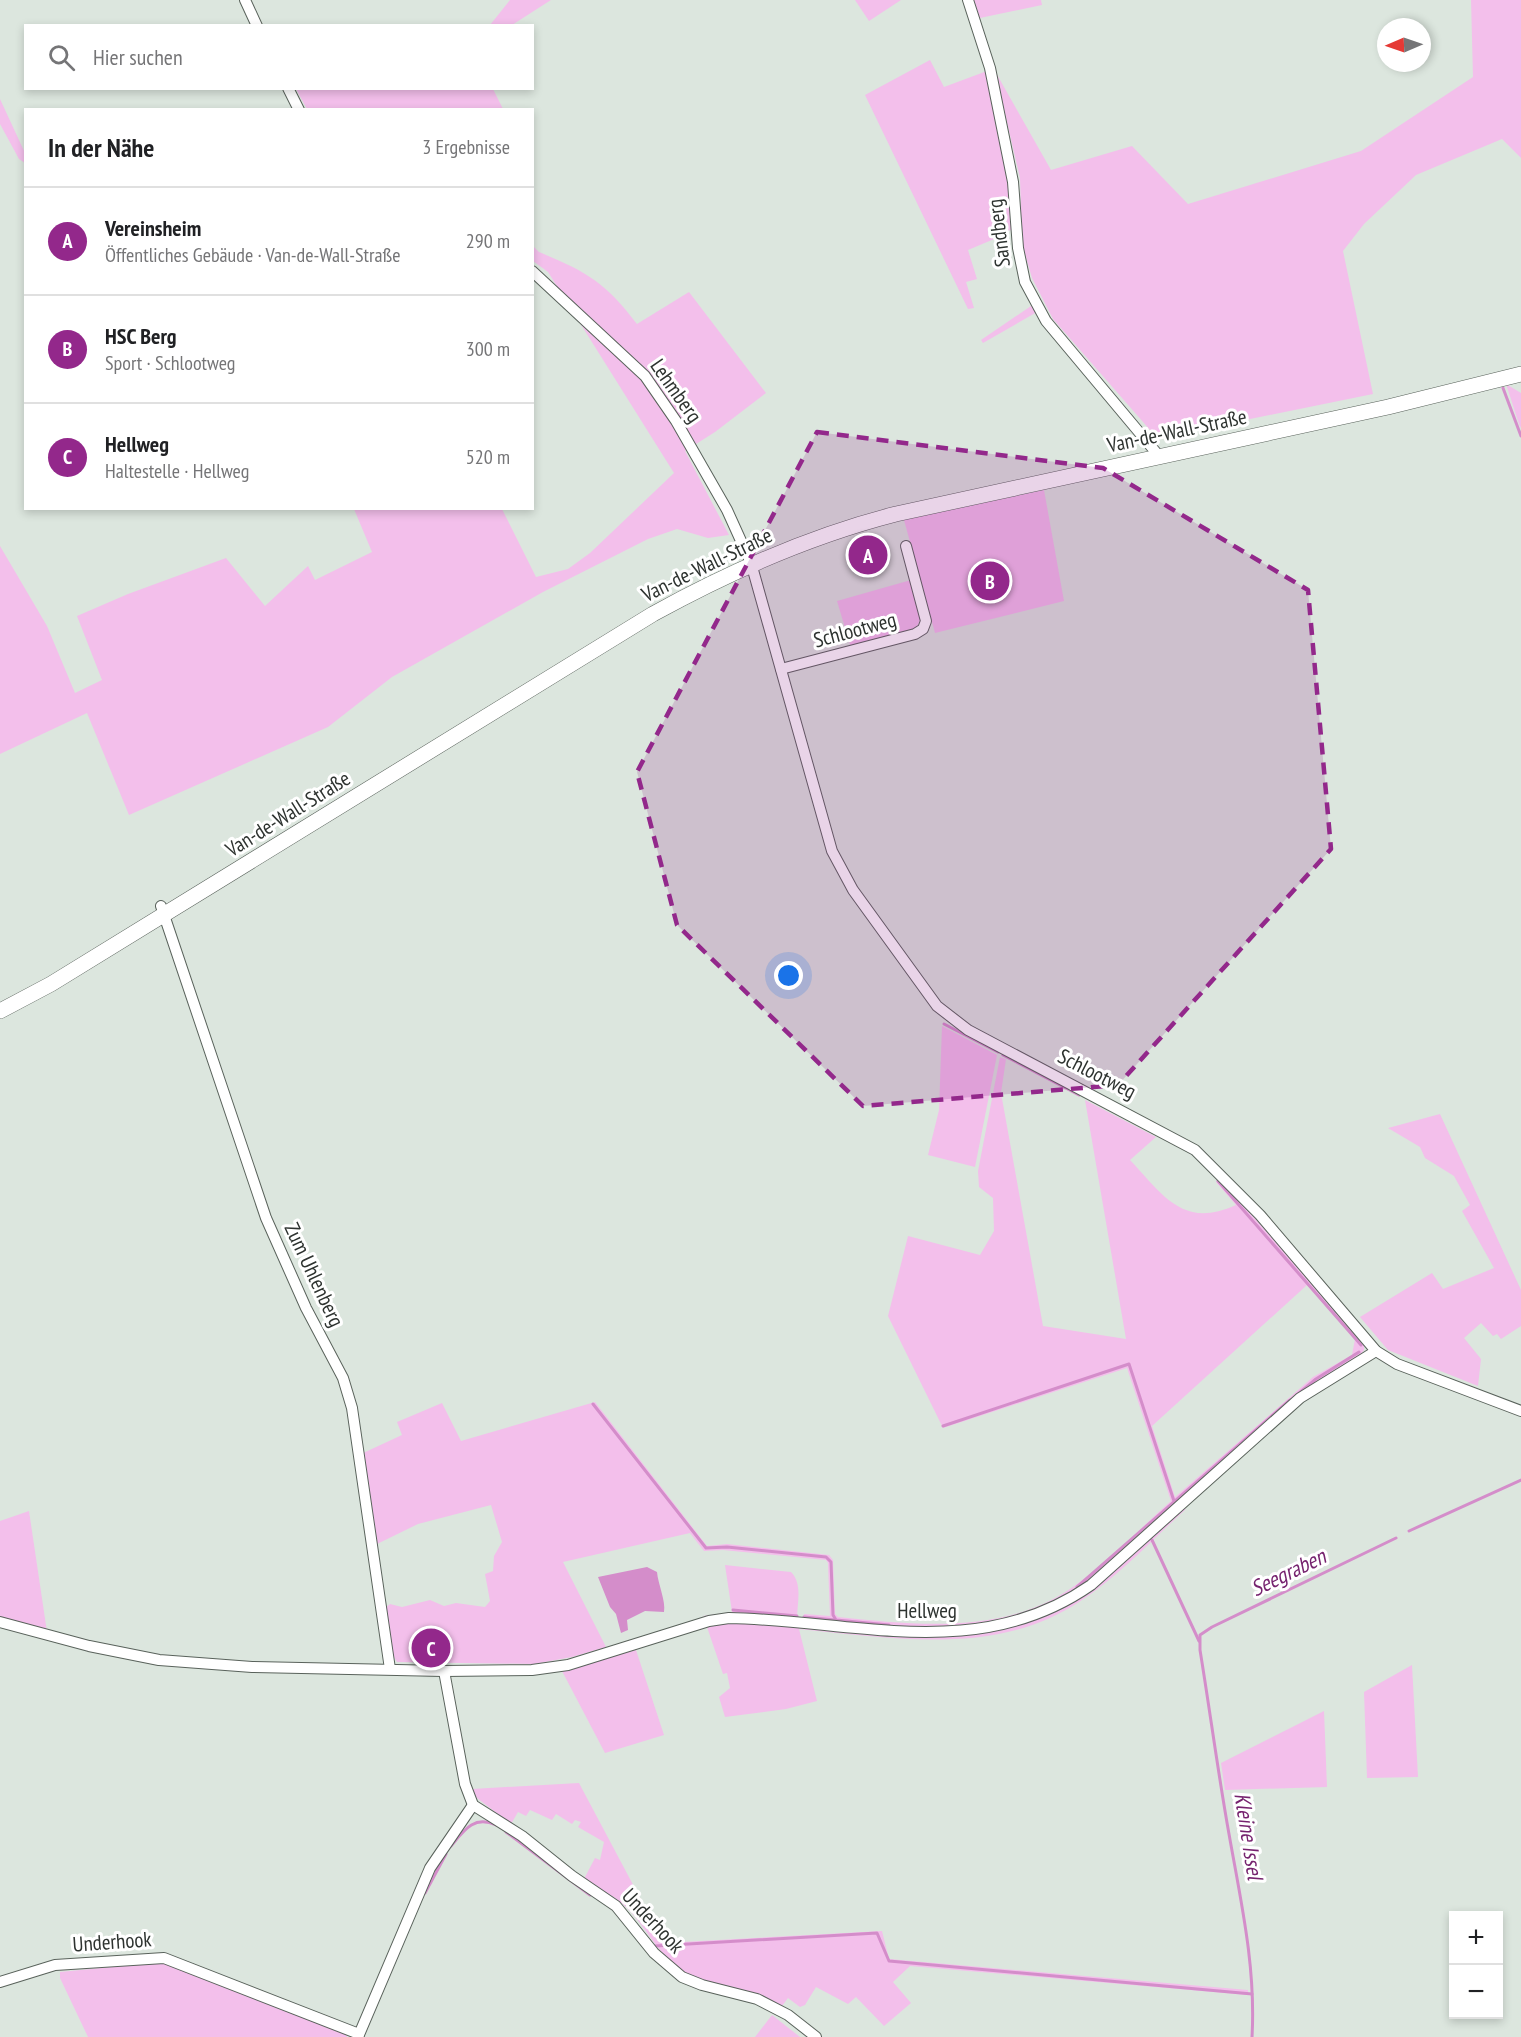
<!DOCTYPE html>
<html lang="de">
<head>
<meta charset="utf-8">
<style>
  body { margin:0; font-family:"PT Sans Narrow",sans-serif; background:#f2f2f2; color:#202124 }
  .controls { position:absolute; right:18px; bottom:18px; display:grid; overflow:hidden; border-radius:0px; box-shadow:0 3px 9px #0003 }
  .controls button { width:54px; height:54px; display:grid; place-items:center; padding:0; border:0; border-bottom:2px solid #e0e0e0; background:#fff; color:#202124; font:30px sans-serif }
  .compass { position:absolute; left:1377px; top:18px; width:54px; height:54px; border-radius:50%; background:#fff; box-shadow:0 3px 9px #0003; rotate:268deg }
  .you { position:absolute; left:789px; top:976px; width:21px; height:21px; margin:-15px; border:4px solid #fff; border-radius:50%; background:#1a73e8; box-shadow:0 0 0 9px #1a73e833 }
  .badge { display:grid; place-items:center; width:39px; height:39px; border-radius:50%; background:#93288b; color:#fff; font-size:20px; font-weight:700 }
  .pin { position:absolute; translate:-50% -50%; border:3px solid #fff; box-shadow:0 2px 6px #0006 }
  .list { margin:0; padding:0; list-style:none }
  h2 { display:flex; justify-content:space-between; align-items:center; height:78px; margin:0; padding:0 24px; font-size:26px }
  h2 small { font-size:20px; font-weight:400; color:#757577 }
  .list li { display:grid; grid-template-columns:39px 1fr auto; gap:18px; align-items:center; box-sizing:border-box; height:108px; padding:0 24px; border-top:2px solid #e0e0e0 }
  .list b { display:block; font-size:22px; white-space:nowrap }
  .list p { margin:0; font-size:20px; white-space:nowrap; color:#757577 }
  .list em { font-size:20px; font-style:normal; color:#757577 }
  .icon { flex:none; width:33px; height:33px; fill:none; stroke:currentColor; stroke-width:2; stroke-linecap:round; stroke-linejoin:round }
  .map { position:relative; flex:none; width:1521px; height:2037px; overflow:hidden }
  .search { position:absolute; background:#fff; box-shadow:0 3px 9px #0003; left:24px; top:24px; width:510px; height:66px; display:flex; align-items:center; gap:15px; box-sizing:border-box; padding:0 21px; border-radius:0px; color:#757577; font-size:22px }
  .panel { position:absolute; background:#fff; box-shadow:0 3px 9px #0003; left:24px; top:108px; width:510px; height:402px; border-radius:0px }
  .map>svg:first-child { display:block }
  .green { fill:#f3bfeb; fill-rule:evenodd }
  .water { fill:#d48dca }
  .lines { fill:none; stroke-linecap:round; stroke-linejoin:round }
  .stream { stroke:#d48dca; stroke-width:3 }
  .street-casing { stroke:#59625b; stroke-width:12 }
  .secondary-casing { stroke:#59625b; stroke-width:16 }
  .street { stroke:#fff; stroke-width:10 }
  .secondary { stroke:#fff; stroke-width:15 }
  .marked { fill:#93288b; fill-opacity:0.2; stroke:#93288b; stroke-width:4.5; stroke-dasharray:12 8; stroke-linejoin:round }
  .labels { text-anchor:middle; stroke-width:6; stroke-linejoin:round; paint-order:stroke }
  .street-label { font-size:21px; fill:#2e3330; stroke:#fff }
  .water-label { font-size:22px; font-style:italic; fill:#76236f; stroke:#fff }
</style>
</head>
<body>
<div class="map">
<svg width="1521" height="2037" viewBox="0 0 1521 2037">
  <rect width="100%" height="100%" fill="#dce6de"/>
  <!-- green -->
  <g class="green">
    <path d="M510,0H551L512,25H490Z"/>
    <path d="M855,0H901L869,21Z"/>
    <path d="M970,0H1041L1042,5L975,19Z"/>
    <path d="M1471,0H1521V158L1502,139L1416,175L1364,224L1343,251L1373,394L1157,438L1053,319L1032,278L1022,244L1020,178L995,71L1051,170L1132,146L1188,204L1361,151L1473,77Z"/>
    <path d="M930,60L944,87L987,71L1008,182L1012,230L999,232V237L968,250L977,279L966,282L974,308L968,309L865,95Z"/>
    <path d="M296,89H493L503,109H307Z"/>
    <path d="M0,99L25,153V163L19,159L0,124Z"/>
    <path d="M533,246L539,252C587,272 605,282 637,324L689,292L766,393L715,432L685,451L729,535L708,538L677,529L648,539L543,592L392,677L328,727L129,815L87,713L0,754V546L47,626L75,693L102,680L77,616L128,594L226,558L265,606L308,566L315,580L372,552L354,509H502L536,577L568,569L590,553L674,473L548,272L533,261Z"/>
    <path d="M1034,304L1037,312L983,343L981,340Z"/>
    <path d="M1506,384L1521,393V428L1519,424Z"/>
    <path d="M1044,490L1064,601L935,633L904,520Z"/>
    <path d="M911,580L921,618L916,629L851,648L837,601Z"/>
    <path d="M942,1026L997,1055L975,1167L928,1155L939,1110Z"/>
    <path d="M1000,1057L1006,1059L1001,1093L1043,1326L1126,1339L1085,1100L1156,1137L1130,1160C1164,1196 1183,1229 1236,1205L1216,1182L1220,1179L1359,1336L1364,1344V1350L1358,1358L1315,1382L1285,1407L1087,1583L1071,1594L1015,1618L951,1630L804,1619V1614L830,1616L828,1563L826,1560L723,1550L704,1551L690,1533L563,1562L606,1647L572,1657L534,1664L397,1662L392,1654L384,1609L390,1604L402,1607L430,1600L444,1606L456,1603L485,1607L490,1601L485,1574L493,1571L494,1556L502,1542L491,1505L418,1524L375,1545L361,1454L402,1435L397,1422L442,1403L461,1441L595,1402L707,1546L727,1544L829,1555L833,1560L835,1614L838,1617C916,1625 1001,1635 1070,1589C1107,1564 1138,1530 1171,1501L1127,1368L943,1428L888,1316L908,1236L980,1255L994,1231L993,1198L979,1187L978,1171ZM1307,1285L1355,1339L1352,1355L1313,1377L1175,1497L1152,1426Z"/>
    <path d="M1440,1114L1521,1290V1326L1501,1339L1497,1334L1493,1336L1481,1323L1464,1338L1481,1359L1478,1386L1388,1350L1360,1317L1432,1273L1443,1289L1494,1268L1462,1211L1470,1205L1454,1176L1425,1158L1420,1147L1388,1128Z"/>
    <path d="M1182,1509H1186C1152,1540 1118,1577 1079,1602C996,1657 892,1638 799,1629L817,1701L786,1709L725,1717L719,1697L730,1688L727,1673L723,1674L707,1627L728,1620L926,1637L970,1634L1056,1610Z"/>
    <path d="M29,1511L47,1632L0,1619V1521Z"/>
    <path d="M725,1565L791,1572C803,1584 797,1603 797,1619L706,1618L703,1616L732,1612Z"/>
    <path d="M636,1650L664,1735L605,1753L562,1671Z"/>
    <path d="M1412,1665L1418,1777L1367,1778L1364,1692Z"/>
    <path d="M1324,1711L1327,1787L1225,1790L1221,1763Z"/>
    <path d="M579,1783L664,1943L882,1931L889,1959L1248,1990V1995L910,1966L893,1982L911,2003L884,2026L856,1997L848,2004L816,1987L805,2005L800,2007L788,1998L782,2006C749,1987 711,1990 682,1971C659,1955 648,1931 630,1911C617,1897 600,1889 584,1879L595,1858L600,1860L604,1842L578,1827L581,1822L575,1820L572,1824L556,1814L552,1820L530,1810L526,1816L518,1812L511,1824L473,1795L472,1789Z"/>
    <path d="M163,1962L346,2034L347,2037H88L60,1978V1972Z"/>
    <path d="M772,2015L800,2037H755Z"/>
  </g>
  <!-- water -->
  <path class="water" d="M647,1567L657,1572C658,1584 666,1601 664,1612L645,1611L627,1620L628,1630L621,1633L616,1614L610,1607L598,1577Z"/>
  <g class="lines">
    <!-- stream -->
    <g class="stream">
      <path d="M1503,388L1521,436"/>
      <path d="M944,1024L998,1052"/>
      <path d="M1003,1055L1079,1095"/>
      <path d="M1218,1181L1361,1345"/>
      <path d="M1298,1394L1316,1379L1359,1352"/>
      <path d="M593,1404L706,1548L727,1547L826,1557L831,1562L833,1615L836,1620L889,1625"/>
      <path d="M943,1426L1129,1364L1174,1501"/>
      <path d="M1409,1531L1521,1480"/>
      <path d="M1152,1540L1199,1641"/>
      <path d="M1077,1587L1290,1400"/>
      <path d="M733,1610L797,1616"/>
      <path d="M804,1617L835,1620"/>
      <path d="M506,1832L590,1895"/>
      <path d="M451,1846C464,1830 474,1815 496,1825"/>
      <path d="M425,1893L446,1854"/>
      <path d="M655,1946L877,1933L889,1961L1252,1994"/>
      <path d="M1252,2037C1256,1967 1241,1902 1229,1834C1218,1773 1210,1711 1200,1650V1635L1212,1627L1396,1538"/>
    </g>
    <!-- street casing -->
    <g class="street-casing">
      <g id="street">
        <path d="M245,0L257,26"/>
        <path d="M968,0L990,68L1013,182L1018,248L1025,282L1046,321L1159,456"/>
        <path d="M288,88L299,110"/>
        <path d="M532,271L645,376L676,421L727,510L751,563L832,851L853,890L937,1006L968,1030L1195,1150L1260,1215L1376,1351L1397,1364L1521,1411"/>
        <path d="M781,669L915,634L923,629L926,621L906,546"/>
        <path d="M161,906L266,1218L306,1308L343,1378L352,1408L390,1669"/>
        <path d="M0,1622L89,1646L159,1660L252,1667L444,1671L532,1670L568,1665L709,1621L729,1618C854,1620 978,1664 1091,1585L1300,1398L1376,1351"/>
        <path d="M444,1671L465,1784L473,1805L522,1836L572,1876L616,1906L654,1953L682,1977L702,1985L757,1999L788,2015L816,2037"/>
        <path d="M0,1982L55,1965L164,1958L359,2034"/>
        <path d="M358,2037L430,1868L473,1805"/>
      </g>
    </g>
    <!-- secondary casing -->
    <g class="secondary-casing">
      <path id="secondary" d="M0,1011L51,984L653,614C731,571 810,536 896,514L1388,407L1521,374"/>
    </g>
    <!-- street -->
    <use href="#street" class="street"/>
    <!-- secondary -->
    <use href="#secondary" class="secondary"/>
  </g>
  <!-- marked area -->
  <path class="marked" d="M817,432L1103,468L1308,590L1331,849L1118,1085L863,1106L677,925L637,772Z"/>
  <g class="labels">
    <!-- street labels -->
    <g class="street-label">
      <text transform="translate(999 233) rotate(-97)" y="7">Sandberg</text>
      <text transform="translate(676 391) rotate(55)" y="7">Lehmberg</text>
      <text transform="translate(1177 431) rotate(-12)" y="7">Van-de-Wall-Straße</text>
      <text transform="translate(707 565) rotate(-26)" y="7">Van-de-Wall-Straße</text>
      <text transform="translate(855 630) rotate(-15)" y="7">Schlootweg</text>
      <text transform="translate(288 814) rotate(-32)" y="7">Van-de-Wall-Straße</text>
      <text transform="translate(1097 1074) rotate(27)" y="7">Schlootweg</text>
      <text transform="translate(314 1275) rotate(65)" y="7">Zum Uhlenberg</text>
      <text x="927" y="1618">Hellweg</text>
      <text transform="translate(653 1921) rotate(47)" y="7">Underhook</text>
      <text transform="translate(112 1942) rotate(-4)" y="7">Underhook</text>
    </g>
    <!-- water labels -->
    <g class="water-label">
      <text transform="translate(1288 1572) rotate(-26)" y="8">Seegraben</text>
      <text transform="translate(1249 1836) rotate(81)" y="8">Kleine Issel</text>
    </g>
  </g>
</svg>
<div class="controls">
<button>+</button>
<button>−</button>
</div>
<svg class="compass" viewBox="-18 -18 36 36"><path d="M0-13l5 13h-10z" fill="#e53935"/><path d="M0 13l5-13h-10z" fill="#757577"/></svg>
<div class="you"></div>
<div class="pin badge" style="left:868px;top:555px">A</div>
<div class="pin badge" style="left:990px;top:581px">B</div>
<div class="pin badge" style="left:431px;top:1648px">C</div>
<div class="search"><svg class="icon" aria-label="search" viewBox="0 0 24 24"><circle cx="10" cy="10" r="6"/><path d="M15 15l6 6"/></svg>Hier suchen</div>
<section class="panel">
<h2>In der Nähe<small>3 Ergebnisse</small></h2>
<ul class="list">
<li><span class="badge">A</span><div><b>Vereinsheim</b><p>Öffentliches Gebäude · Van-de-Wall-Straße</p></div><em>290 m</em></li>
<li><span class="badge">B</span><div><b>HSC Berg</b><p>Sport · Schlootweg</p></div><em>300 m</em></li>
<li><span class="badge">C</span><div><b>Hellweg</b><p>Haltestelle · Hellweg</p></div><em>520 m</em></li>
</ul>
</section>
</div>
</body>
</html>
